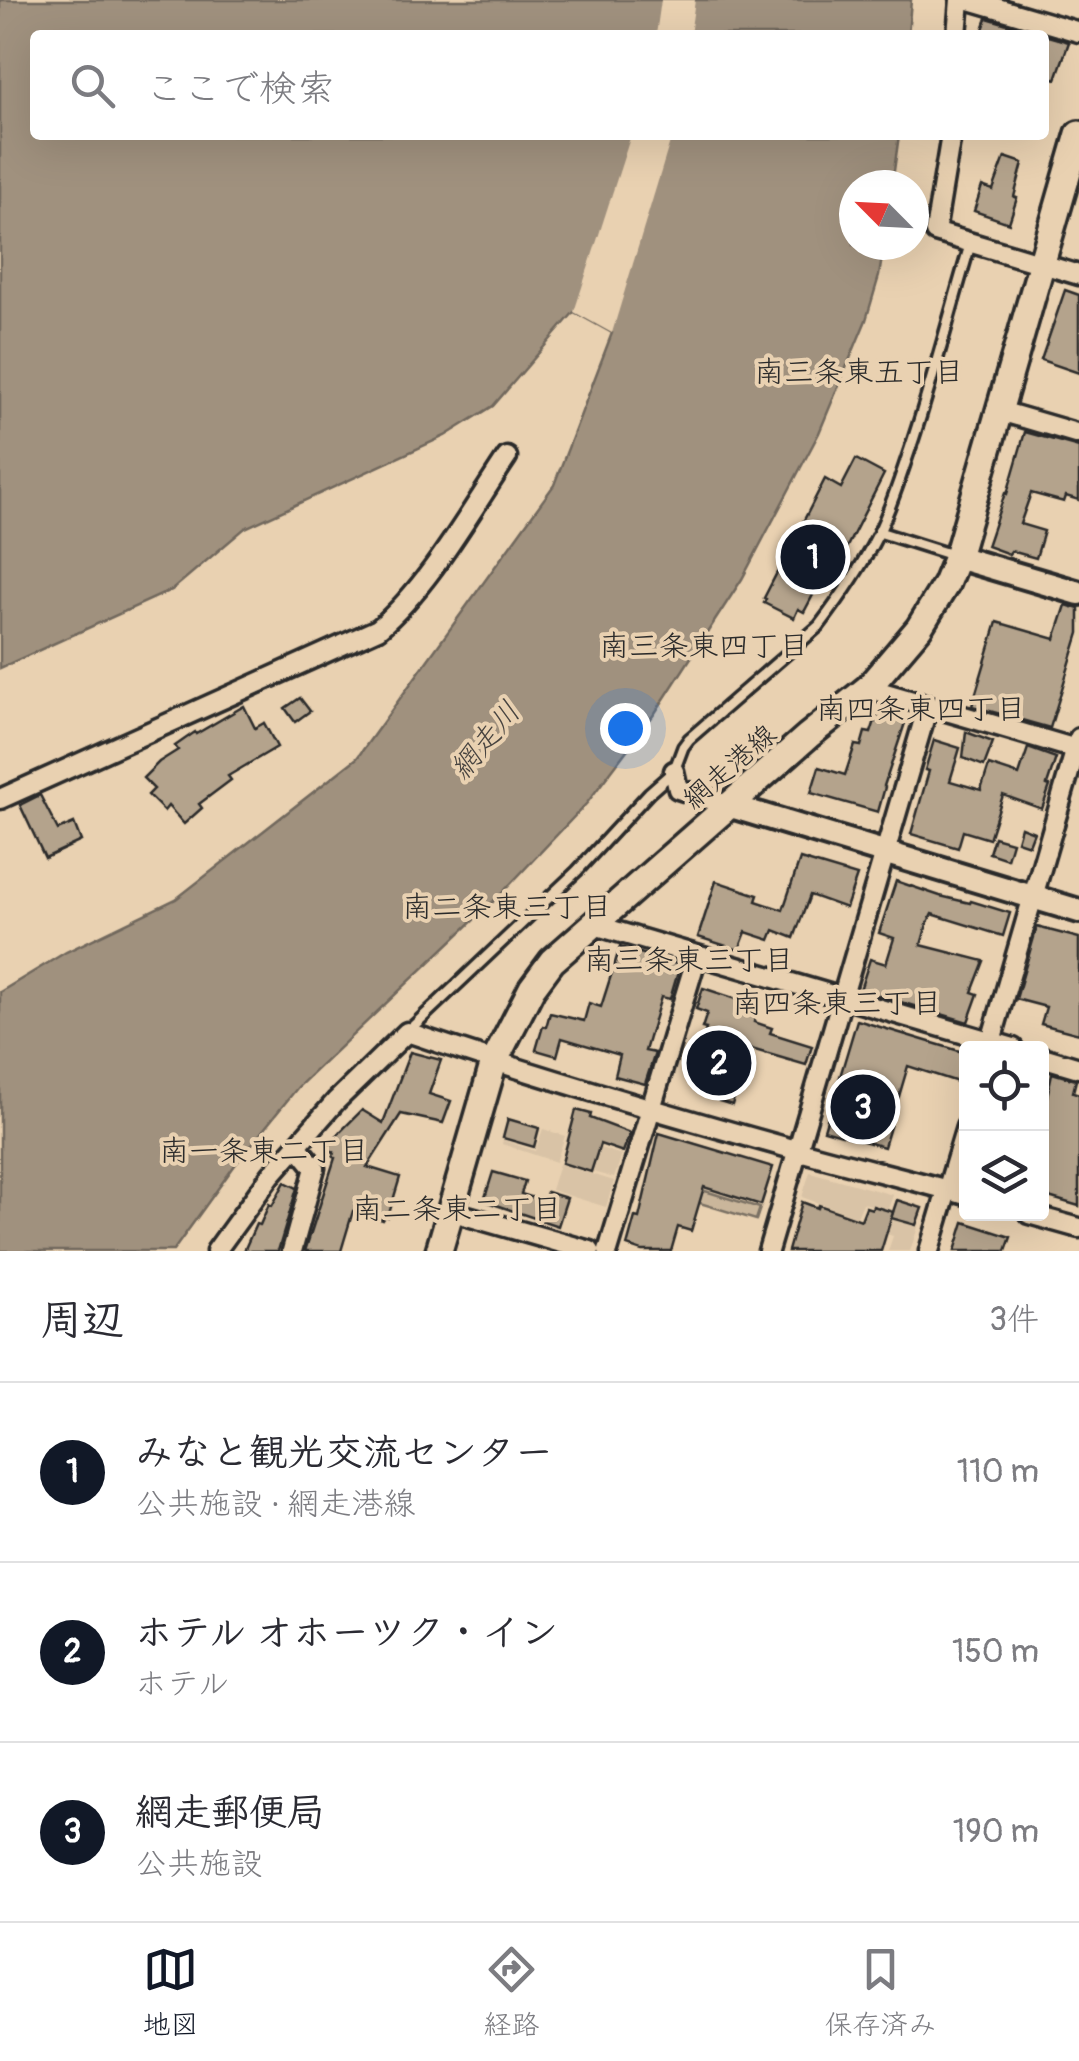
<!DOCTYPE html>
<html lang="ja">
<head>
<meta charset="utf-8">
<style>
  body { margin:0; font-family:Pangolin,"Klee One",sans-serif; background:#f7f7f7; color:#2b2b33 }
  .controls { position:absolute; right:30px; bottom:30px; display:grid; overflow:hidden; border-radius:10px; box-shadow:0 10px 40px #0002 }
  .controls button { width:90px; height:90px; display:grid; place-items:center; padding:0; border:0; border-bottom:2px solid #e1e1e2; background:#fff; color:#2b2b33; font:50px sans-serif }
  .compass { position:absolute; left:839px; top:170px; width:90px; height:90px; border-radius:50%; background:#fff; box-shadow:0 10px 40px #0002; rotate:294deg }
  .you { position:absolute; left:625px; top:728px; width:35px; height:35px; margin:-25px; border:8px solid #fff; border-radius:50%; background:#1a73e8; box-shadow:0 0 0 15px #1a73e833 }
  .badge { display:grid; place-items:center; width:65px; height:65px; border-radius:50%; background:#111827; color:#fff; font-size:32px; font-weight:700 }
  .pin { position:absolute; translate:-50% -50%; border:5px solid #fff; box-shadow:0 2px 10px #0006 }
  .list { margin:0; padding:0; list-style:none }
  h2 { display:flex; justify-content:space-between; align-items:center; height:130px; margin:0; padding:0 40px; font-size:42px }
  h2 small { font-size:32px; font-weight:400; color:#7c7c81 }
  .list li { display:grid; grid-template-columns:65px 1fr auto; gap:30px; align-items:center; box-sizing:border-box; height:180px; padding:0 40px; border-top:2px solid #e1e1e2 }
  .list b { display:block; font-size:38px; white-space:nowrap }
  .list p { margin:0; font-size:32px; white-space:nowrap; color:#7c7c81 }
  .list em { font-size:32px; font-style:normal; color:#7c7c81 }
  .icon { flex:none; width:55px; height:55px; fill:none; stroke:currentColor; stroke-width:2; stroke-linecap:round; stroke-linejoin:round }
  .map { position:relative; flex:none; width:1079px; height:1251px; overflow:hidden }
  .search { position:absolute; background:#fff; box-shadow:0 10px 40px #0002; left:30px; right:30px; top:30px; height:110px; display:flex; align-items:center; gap:25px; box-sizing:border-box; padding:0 35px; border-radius:10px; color:#7c7c81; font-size:38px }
  .sheet { height:670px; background:#fff }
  nav { display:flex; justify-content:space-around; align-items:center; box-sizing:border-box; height:140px; border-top:2px solid #e1e1e2; background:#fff; font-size:28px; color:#7c7c81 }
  nav a { display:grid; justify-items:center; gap:5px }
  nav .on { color:#111827 }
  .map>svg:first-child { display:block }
  .built { fill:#d9c3a6 }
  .green { fill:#cab69b; stroke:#7a7063; stroke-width:2.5 }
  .water { fill:#a0917e; stroke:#71685d; stroke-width:2.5 }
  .pier { fill:#e9d1b1 }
  .building { fill:#b4a38c; stroke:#2b2b2b; stroke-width:2.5 }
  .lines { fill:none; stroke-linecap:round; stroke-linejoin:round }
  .service-casing { stroke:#2b2b2b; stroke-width:16 }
  .minor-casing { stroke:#2b2b2b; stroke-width:25 }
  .tertiary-casing { stroke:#2b2b2b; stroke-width:30 }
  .secondary-casing { stroke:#2b2b2b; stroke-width:32 }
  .service { stroke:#e9d1b1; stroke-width:9 }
  .minor { stroke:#e9d1b1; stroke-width:18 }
  .tertiary { stroke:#e9d1b1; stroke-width:22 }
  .secondary { stroke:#e9d1b1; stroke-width:25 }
  .labels { text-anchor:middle; stroke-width:8; stroke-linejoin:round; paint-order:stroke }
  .street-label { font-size:28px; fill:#2b2b2b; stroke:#e9d1b1 }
  .neighbourhood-label { font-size:30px; fill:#2b2b2b; stroke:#e9d1b1 }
  .water-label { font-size:30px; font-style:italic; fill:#484440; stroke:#e9d1b1 }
</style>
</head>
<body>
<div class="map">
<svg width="1079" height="1251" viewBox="0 0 1079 1251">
  <rect width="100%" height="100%" fill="#e9d1b1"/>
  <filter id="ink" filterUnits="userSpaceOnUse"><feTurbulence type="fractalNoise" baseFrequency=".01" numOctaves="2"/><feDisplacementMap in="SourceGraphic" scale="20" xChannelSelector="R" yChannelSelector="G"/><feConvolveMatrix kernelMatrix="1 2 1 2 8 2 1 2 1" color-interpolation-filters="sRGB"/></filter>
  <g filter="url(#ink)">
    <!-- built -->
    <g class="built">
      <path d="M543,1129L565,1136L556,1162L502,1144L503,1140L535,1151Z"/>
      <path d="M591,1145L622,1155L614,1178L593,1172L595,1165L586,1162Z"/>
      <path d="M559,1164L614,1181L606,1207L551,1190Z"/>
      <path d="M810,1172L893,1195L888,1209L863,1203L857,1217L802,1197Z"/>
      <path d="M886,1217L918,1227L910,1251H888L893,1236L881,1232Z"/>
    </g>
    <!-- green -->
    <path class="green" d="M705,1191L760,1208L756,1220L693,1201L695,1196Z"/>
    <!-- water -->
    <path class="water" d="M0,0H911L908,35H35V135H899L892,185H854V245H884L879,276L866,320L819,433L742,579L655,713L587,803L500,895L298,1087L235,1165L173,1251H0V992L66,952L176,899L357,758L554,485L612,333L574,312L493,406L445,436L245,528L172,590L0,668Z"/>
    <!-- pier -->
    <g class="pier">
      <path d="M661,0H695L690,35H656Z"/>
      <path d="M631,135H672L612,333L574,312Z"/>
    </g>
    <!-- building -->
    <g class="building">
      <path d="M987,18L1044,35H981Z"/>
      <path d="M1044,35L1069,42L1056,79L1044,75Z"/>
      <path d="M1005,157L1023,163L1014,197L1017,198L1009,223L974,211L982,186L993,190Z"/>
      <path d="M1065,290L1079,295V373L1041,360Z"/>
      <path d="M1025,432L1079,447V500L1066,496L1064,502L1031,493L1020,524L1044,531L1036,558L1011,551L1009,554L987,546L1005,493L1007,494Z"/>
      <path d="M856,459L884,474L829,582L822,578L804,612L798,609L794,618L764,603L766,599L764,598L825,479L841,488Z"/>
      <path d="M1066,605L1079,609V633L1050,728L972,706L997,622L1055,639Z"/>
      <path d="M300,698L310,711L295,722L285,708Z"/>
      <path d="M244,706L255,728L264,723L277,747L228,776L231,780L199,804L202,808L184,824L168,806L164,811L148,795L154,789L143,778L159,762L178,750L175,746L195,732L196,734Z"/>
      <path d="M878,711L906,720L884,786L885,787L878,812L811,793L819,767L845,775L855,745L861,746L865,732L871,733Z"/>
      <path d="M966,732L993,742L984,766L963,758Z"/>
      <path d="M934,740L960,748L950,781L981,790L989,765L1019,775L1028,748L1056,758L1047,785L1050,786L1042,809L1003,795L989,839L963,831L958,848L911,834L929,771L925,770Z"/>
      <path d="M40,795L58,830L74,823L81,841L45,858L20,805Z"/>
      <path d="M1021,827L1034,832L1029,845L1017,841Z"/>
      <path d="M994,837L1012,842L1007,859L989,853Z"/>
      <path d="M800,859L857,876L846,908L810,895L794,938L774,930L770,940L746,932L739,950L698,937L716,881L758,895L756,901L783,910Z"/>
      <path d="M896,881L940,896L970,903L971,901L1010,913L1003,936L932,914L927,924L921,945L984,961L972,992L978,994L968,1022L860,990L870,959L886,964L894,938L879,933Z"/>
      <path d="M1037,927L1079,938V1034L1041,1024L1046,1007L1016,999Z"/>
      <path d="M620,947L680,965L670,999L661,997L645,1051L655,1053L645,1084L615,1076L620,1055L562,1038L557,1056L536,1050L543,1026L546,1027L550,1013L584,1021L589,1003L601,1007Z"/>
      <path d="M703,988L758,1006L754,1022L772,1028L770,1033L812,1046L806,1065L748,1048L732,1105L719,1101L724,1085L691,1074L706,1029L702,1028L707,1013L696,1009Z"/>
      <path d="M857,1020L966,1053L964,1084L908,1066L884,1147L824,1130Z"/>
      <path d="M410,1052L441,1060L429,1094L451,1101L443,1123L401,1114L367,1167L400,1177L388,1217L385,1216L383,1220L353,1211L341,1251H305L335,1158L333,1157L334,1152L327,1149L340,1132L362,1110L383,1123Z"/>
      <path d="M1052,1073L1076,1080L1073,1092L1079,1094V1206L1042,1195V1121Z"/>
      <path d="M576,1110L591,1114L590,1118L630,1133L623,1152L600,1144L591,1172L562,1163Z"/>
      <path d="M508,1119L539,1128L534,1147L503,1138Z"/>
      <path d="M659,1133L773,1167L761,1205L704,1187L691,1231L678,1227L671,1251H642L627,1246L635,1217L639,1218Z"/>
      <path d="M493,1172L525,1181L521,1194L544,1201L547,1192L567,1198L558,1226L484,1201Z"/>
      <path d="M285,1182L297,1188L278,1251H244L256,1224L260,1225L269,1204L272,1206Z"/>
      <path d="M897,1200L922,1208L916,1225L891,1218Z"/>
      <path d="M802,1202L818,1208L819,1205L861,1220L866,1207L872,1209L873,1206L893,1212L881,1251H788Z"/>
      <path d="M964,1222L1011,1237L1006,1251H955Z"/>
    </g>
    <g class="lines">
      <!-- service casing -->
      <g class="service-casing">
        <g id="service">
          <path d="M879,532L952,555"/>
          <path d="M407,1032L577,871L649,793L674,771L683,747L689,739L819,626C841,597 861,568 877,536C891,508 900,478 910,449C933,381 950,311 971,242"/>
        </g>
      </g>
      <!-- minor casing -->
      <g class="minor-casing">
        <g id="minor">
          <path d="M970,0L1079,32"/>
          <path d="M957,35L960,0"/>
          <path d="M951,135L935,232L1079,275"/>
          <path d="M1000,411L1079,434"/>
          <path d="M868,688L1076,749"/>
          <path d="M674,771L678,789L731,806"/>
          <path d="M0,799L378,629C429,586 470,512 507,457"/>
          <path d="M591,924L1013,1048"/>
          <path d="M989,1048L1079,738"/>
          <path d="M1042,1057L1079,1068"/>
          <path d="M450,1211L590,1251"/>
          <path d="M1029,1214L1079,1228"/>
          <path d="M216,1251L271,1175L336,1101L407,1032C535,1076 666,1114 796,1150C853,1166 910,1179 966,1195"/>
          <path d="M292,1251L315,1168L297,1146"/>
          <path d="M608,1251L697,956"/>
          <path d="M768,1251L928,706"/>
          <path d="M929,1251L966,1127"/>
        </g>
      </g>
      <!-- tertiary casing -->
      <g class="tertiary-casing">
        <g id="tertiary">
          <path d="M957,557L1079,593"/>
          <path d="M731,806L1079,911"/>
        </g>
      </g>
      <!-- secondary casing -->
      <g class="secondary-casing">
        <path id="secondary" d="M439,1251L494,1062L532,988L552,961L808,736L868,688L919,628L946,584L957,557L1079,134"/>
      </g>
      <!-- service -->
      <use href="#service" class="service"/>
      <!-- minor -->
      <use href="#minor" class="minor"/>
      <!-- tertiary -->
      <use href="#tertiary" class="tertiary"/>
      <!-- secondary -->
      <use href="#secondary" class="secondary"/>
    </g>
  </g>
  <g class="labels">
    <!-- street labels -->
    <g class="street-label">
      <text transform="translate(729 766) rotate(-41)" y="10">網走港線</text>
    </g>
    <!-- neighbourhood labels -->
    <g class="neighbourhood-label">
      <text x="859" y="382">南三条東五丁目</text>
      <text x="704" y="656">南三条東四丁目</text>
      <text x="921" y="719">南四条東四丁目</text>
      <text x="507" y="917">南二条東三丁目</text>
      <text x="689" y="970">南三条東三丁目</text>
      <text x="837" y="1013">南四条東三丁目</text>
      <text x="264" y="1161">南一条東二丁目</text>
      <text x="457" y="1219">南二条東二丁目</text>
    </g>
    <!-- water labels -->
    <g class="water-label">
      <text transform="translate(485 740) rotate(-50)" y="10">網走川</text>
    </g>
  </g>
</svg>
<div class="controls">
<button><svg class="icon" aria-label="locate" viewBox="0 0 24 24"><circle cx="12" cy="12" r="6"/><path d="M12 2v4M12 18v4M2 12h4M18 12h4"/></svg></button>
<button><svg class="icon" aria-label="layers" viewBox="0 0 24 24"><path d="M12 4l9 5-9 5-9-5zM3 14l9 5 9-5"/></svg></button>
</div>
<svg class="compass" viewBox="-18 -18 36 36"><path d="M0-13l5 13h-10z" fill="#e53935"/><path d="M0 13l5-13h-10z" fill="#7c7c81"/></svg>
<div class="you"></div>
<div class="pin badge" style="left:813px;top:557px">1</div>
<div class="pin badge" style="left:719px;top:1063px">2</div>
<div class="pin badge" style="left:863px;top:1107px">3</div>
<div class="search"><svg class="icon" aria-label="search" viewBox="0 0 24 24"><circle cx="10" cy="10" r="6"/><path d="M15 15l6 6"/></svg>ここで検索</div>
</div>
<section class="sheet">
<h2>周辺<small>3件</small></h2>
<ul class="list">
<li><span class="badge">1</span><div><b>みなと観光交流センター</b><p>公共施設 · 網走港線</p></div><em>110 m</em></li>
<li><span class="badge">2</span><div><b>ホテル オホーツク・イン</b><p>ホテル</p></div><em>150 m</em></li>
<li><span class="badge">3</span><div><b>網走郵便局</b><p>公共施設</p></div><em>190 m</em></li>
</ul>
</section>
<nav>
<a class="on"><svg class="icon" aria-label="map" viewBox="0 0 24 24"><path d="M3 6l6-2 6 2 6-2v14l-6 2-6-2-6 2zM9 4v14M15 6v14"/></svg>地図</a>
<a><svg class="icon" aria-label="directions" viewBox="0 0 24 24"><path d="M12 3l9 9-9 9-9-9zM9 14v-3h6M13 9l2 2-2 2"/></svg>経路</a>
<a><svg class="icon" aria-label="saved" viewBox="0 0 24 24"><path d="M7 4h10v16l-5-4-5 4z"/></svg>保存済み</a>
</nav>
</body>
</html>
